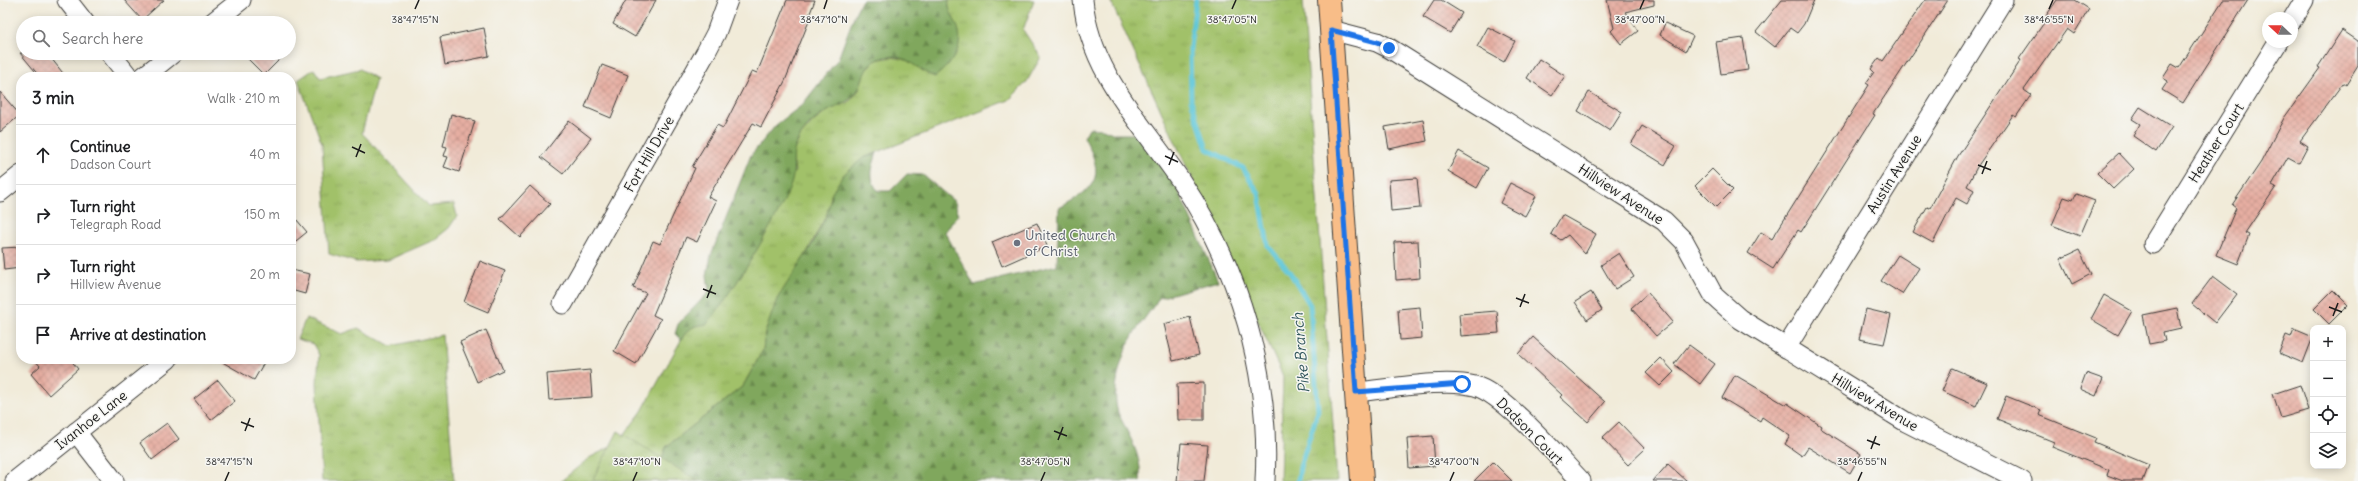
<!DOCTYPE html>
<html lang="en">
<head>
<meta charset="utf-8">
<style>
  body { margin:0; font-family:Delius,sans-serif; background:#f2f2f2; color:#202124 }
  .controls { position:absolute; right:12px; bottom:12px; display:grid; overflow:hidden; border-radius:8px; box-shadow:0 2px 10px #0003 }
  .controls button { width:36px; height:36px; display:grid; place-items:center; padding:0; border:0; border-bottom:1px solid #e0e0e0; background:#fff; color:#202124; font:20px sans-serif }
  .compass { position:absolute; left:2262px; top:12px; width:36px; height:36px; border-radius:50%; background:#fff; box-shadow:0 2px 10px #0003; rotate:292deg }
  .stop { position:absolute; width:12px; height:12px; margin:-9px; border:3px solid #1a73e8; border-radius:50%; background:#fff }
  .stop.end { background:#1a73e8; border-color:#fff; box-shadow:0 1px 4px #0008 }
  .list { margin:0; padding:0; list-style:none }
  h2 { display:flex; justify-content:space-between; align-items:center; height:52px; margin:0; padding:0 16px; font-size:17px }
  h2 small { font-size:13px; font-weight:400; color:#757577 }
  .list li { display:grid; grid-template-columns:26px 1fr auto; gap:12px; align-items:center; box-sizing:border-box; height:60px; padding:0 16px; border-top:1px solid #e0e0e0 }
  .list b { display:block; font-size:15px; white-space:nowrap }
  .list p { margin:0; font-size:13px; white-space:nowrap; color:#757577 }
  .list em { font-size:13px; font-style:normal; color:#757577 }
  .icon { flex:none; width:22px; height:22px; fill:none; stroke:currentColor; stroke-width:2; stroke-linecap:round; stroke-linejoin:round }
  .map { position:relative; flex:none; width:2358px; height:481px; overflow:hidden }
  .search { position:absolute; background:#fff; box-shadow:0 2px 10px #0003; left:16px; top:16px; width:280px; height:44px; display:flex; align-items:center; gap:10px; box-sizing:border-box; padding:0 14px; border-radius:22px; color:#757577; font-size:15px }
  .panel { position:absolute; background:#fff; box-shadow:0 2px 10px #0003; left:16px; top:72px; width:280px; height:292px; border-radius:16px }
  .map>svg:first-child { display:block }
  .grass { fill:url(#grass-tufts); stroke:#5e6e42 }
  .forest { fill:url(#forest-firs); stroke:#4e623c }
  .park { fill:url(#park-crowns); stroke:#5e6e42 }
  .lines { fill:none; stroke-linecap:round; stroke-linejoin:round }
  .stream { stroke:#5dc6d8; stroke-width:5 }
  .building { fill:url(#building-cross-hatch) }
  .street-casing { stroke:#3c3b38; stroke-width:21 }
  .primary-casing { stroke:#3c3b38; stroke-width:24 }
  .street { stroke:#fff; stroke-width:19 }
  .primary { stroke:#f8bd88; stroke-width:22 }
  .route { stroke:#1a73e8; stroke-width:5 }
  .ticks { fill:none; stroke:#1c1c1c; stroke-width:1.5 }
  .worship-dot { fill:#6b7280; stroke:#f6f6f2; stroke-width:1.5 }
  .labels { text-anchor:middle; stroke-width:3; stroke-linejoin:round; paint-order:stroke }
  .street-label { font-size:14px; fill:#1c1c1c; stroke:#f6f6f2 }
  .worship-label { font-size:14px; fill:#5b616d; stroke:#f6f6f2; text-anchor:start }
  .water-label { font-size:15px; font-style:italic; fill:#33585e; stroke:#f6f6f2 }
  .ticks-label { font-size:10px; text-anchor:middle; fill:#1c1c1c; stroke:#f6f6f2; stroke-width:3; stroke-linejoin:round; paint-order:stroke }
</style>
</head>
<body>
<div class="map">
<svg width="2358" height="481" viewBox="0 0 2358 481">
  <defs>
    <pattern id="grass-tufts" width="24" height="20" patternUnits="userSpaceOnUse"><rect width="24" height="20" fill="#a1c169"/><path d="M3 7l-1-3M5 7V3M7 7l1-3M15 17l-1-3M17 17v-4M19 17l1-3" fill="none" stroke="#8aa55a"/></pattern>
    <pattern id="forest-firs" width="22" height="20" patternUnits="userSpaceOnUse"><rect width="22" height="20" fill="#80a75d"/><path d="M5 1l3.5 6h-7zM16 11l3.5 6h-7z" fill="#68874c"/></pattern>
    <pattern id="park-crowns" width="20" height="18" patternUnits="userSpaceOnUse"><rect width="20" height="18" fill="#a1c169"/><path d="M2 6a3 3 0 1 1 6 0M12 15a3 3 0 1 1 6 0" fill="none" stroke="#8aa55a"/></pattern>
    <pattern id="building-cross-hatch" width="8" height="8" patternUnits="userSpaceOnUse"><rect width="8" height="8" fill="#e6aea2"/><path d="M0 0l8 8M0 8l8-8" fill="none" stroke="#c5958b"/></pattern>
  </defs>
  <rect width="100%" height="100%" fill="#f6f6f2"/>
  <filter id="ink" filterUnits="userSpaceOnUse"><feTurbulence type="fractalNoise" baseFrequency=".025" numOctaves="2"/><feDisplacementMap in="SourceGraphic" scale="8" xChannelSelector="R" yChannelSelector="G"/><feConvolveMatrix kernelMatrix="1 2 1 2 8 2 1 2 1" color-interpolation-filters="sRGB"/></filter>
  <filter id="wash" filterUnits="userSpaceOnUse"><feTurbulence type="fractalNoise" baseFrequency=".012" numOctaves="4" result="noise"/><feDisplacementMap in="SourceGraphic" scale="16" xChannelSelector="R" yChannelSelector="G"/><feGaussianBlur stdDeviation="0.9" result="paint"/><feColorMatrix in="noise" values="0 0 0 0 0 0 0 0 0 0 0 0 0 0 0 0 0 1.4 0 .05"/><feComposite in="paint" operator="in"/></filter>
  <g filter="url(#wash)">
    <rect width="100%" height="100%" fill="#f1ebd9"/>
    <!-- grass -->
    <g class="grass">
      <path d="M949,0H1034L1023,30L1041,57L1026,83L1009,100L863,158L832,193L827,214L765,333L763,350L743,386L666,447L655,481H561L589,458L618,443L642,411L686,331L695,325L795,171L792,154L800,137L813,122L829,110L849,102L859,90L864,72L876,60L892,57L911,61L929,75Z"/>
      <path d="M1110,0H1303L1337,481H1280L1283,376Z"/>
      <path d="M314,69L320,78L360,69L376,79L362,133L429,206L454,204L457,216L449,228L434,240L388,260L356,262L329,254L322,144L298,80Z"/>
      <path d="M306,318L342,334L358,328L391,346L442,335L454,481H322L317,383L319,355L313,344L297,339Z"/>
    </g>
    <!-- forest -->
    <g class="forest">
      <path d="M862,0H949C947,13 957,20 959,32C963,52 948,66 935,77C915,70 903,48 877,60C862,66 864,84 855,94C848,103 840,105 830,110C819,115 805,127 799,138C788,158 798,167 790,187C783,206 772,223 762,241C745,270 728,298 707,324C694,325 688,328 681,340L675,334L678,324L709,292L707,275L711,255L751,155L776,125L802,105L838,59L856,11Z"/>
      <path d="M1089,128L1103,129L1115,134H1135L1174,181L1218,281L1159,298C1149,314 1134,330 1127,347C1119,365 1111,397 1119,415C1129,435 1143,458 1140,481H655L666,447L743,386L763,350L765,333L777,299L813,243L827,214L832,193L843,175L863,158L877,153C872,168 868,178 878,191H890L907,174L923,175L955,202L958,215L945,232L974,285L1057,265L1059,208C1097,187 1106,178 1084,137Z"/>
    </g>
    <!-- park -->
    <path class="park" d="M618,431L698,481H592Z"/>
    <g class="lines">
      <!-- stream -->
      <path class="stream" d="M1196,0L1190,48L1191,100L1207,149L1243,168L1259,194L1268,246L1289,271L1310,305L1318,411L1300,467L1298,481"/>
    </g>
    <g id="blocks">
      <!-- building -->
      <g class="building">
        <path d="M124,0H164L142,20Z"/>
        <path d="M626,0H656L635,37L613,24Z"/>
        <path d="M787,0H815L807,21H809L785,81L761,127L753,123L708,197L716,201L697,242L686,237L653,315L661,319L636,364L614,351L646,293L633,288L653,241L660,244L695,168L692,167L717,125L723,128L752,71L757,73Z"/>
        <path d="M1434,0H1441L1462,13L1450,33L1423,17Z"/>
        <path d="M1607,0H1654V5L1625,12L1638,31L1621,44L1611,31L1614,28Z"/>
        <path d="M1782,0H1814L1804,24L1797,33L1790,28L1775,47L1756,32Z"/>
        <path d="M1925,0H1948L1873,114L1875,115L1801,232L1798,230L1773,269L1748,253L1761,232L1772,239L1869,85L1866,83L1874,72L1871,69L1879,58L1883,61Z"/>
        <path d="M2057,0H2075L2089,9L2074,34L2067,29L2024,90L2031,95L2016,117L2013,115L1977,167L1967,186L1974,190L1967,204L1956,198L1933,243L1913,232L1927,207L1930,208L1958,156L2021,60L2019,59L2048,17L2046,16Z"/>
        <path d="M2223,0H2248L2183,103L2162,90L2168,81L2163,78L2172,64L2179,68Z"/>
        <path d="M1665,23L1693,36L1686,51L1660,35Z"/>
        <path d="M1488,27L1515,41L1504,62L1477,47Z"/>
        <path d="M484,28L489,56L445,65L440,37Z"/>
        <path d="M2342,30L2358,41V66L2346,85L2343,83L2300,141L2308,146L2299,163L2288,157L2272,185L2276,187L2245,233L2249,235L2238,264L2216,255L2236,208L2232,205L2261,162L2284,118L2320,68L2318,67Z"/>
        <path d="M1743,38L1748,70L1721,74L1716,42Z"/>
        <path d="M20,53H47L66,77H40Z"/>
        <path d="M242,53H286L264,75Z"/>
        <path d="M1539,59L1565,76L1552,95L1527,78Z"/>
        <path d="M602,65L628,75L611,118L585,107Z"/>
        <path d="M0,92L20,115L0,132Z"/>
        <path d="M1589,92L1622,112L1610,131L1578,111Z"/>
        <path d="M2140,107L2172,127L2156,152L2133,136L2140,124L2132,119Z"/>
        <path d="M451,114L475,121L459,172L444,167L448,157L444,156L447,147L443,146Z"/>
        <path d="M1423,120L1427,141L1389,149L1385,127Z"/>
        <path d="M569,121L591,138L563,174L541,157Z"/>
        <path d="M1642,126L1676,146L1665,165L1631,144Z"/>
        <path d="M1459,151L1488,168L1477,188L1448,171Z"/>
        <path d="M2119,153L2134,169L2113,189L2097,173Z"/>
        <path d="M1712,169L1733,190L1716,207L1695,186Z"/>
        <path d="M1417,178L1420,208L1391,211L1389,180Z"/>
        <path d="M1510,183L1536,196L1525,216L1500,203Z"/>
        <path d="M530,186L550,204L520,237L500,219Z"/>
        <path d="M2076,194L2095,201L2080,236L2052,225L2064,197L2073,200Z"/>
        <path d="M291,213L307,232L291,245Z"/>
        <path d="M1562,215L1596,234L1585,254L1568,235L1561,240L1551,234Z"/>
        <path d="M1037,223L1047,246L1002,266L992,242Z"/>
        <path d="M1418,241L1420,278L1396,280L1394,242Z"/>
        <path d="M21,247V268L4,270L2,248Z"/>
        <path d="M2079,250L2091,274L2072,284L2060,259Z"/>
        <path d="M1619,253L1634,277L1615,289L1601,265Z"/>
        <path d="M1898,255L1919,268L1902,294L1881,281Z"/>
        <path d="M480,261L505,271L488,312L464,302Z"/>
        <path d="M291,270L310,274L305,294L291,290Z"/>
        <path d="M2213,276L2237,294L2215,323L2192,304Z"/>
        <path d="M2333,290L2348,305L2329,324L2314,309Z"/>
        <path d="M1591,292L1602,310L1587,320L1575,302Z"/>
        <path d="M1648,293L1673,322L1656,336L1631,308Z"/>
        <path d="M2104,295L2132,311L2118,335L2091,319Z"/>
        <path d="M1420,307L1422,338L1400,340L1398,309Z"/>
        <path d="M2177,308L2181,328L2163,332L2165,341L2149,344L2143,315Z"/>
        <path d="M1866,309L1891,315L1884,344L1859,339Z"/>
        <path d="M1497,311L1499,333L1461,336L1459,314Z"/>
        <path d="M1190,317L1199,355L1173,361L1164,324Z"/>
        <path d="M2294,329L2313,337L2303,363L2279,353L2286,335L2291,337Z"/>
        <path d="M486,330L503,370L477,382L460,342Z"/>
        <path d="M1533,337L1605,402L1588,422L1560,397L1562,395L1518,354Z"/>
        <path d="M1689,345L1715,364L1700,384L1674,364Z"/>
        <path d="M1661,358L1674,372L1660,386L1646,373Z"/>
        <path d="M34,359H70L78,369L49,395L31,374L40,366Z"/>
        <path d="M217,359H266L254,380Z"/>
        <path d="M1952,368L1987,383L1976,406L1942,391Z"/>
        <path d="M590,370L592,397L549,400L547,374Z"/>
        <path d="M2086,373L2103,379L2096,396L2080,389Z"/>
        <path d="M1735,375L1786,405L1787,403L1821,426L1820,428L1861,454L1850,473L1808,447L1802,456L1785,444L1790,436L1762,417L1760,421L1722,398Z"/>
        <path d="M218,380L235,401L211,420L194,399Z"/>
        <path d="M1204,383V420H1178L1177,384Z"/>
        <path d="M2300,385L2308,410L2281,418L2273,394Z"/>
        <path d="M2006,396L2041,410L2039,415L2096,438L2094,442L2149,465L2143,481H2123L2107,475L2109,470L2052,447L2054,442L1997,419Z"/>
        <path d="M1619,422L1645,449L1628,465L1602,438Z"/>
        <path d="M167,423L179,439L152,460L140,443Z"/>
        <path d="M1433,436L1435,466L1409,468L1407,438Z"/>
        <path d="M1181,443L1208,445L1204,481H1177Z"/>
        <path d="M1493,462L1512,481H1474Z"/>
        <path d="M1668,464L1687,481H1653Z"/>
      </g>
    </g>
  </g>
  <g filter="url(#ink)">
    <use href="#blocks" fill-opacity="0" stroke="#3c3b38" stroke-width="1"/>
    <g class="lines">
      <!-- street casing -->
      <g class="street-casing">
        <g id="street">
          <path d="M67,0L85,23"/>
          <path d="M1083,0C1090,73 1142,123 1181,181C1240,269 1271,375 1265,481"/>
          <path d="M2292,20L2304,0"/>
          <path d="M212,23L241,0"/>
          <path d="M1331,30L1377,42L1389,48L1664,221L1684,241L1714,296L1740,319L1906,422L2022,481"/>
          <path d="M110,53L129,77"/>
          <path d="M143,77L173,53"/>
          <path d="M0,192L21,175"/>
          <path d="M2153,244L2278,42"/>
          <path d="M563,304L705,54L716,33L728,0"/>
          <path d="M1786,348L2003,0"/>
          <path d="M1357,392C1389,389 1444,378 1475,386C1504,394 1558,457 1581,481"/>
          <path d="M76,432L114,481"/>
          <path d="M15,481L168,359"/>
        </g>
      </g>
      <!-- primary casing -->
      <g class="primary-casing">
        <path id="primary" d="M1329,0L1362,481"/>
      </g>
      <!-- street -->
      <use href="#street" class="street"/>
      <!-- primary -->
      <use href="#primary" class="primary"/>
    </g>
  </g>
  <g class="lines" filter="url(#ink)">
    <!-- route -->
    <path class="route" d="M1389,48L1377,42L1331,30L1356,392L1462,384"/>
  </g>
  <!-- ticks -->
  <path class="ticks" d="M415,9L419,0M824,9L827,0M1232,9L1236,0M1640,9L1644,0M2049,9L2053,0M352,147L365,153M1165,156L1178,162M356,157L361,144M1169,165L1174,152M1978,165L1991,170M1982,174L1987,161M703,289L716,294M707,298L712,285M1516,298L1529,303M1520,307L1525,294M2329,307L2342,312M2333,316L2338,303M241,422L254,427M245,431L250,418M1054,431L1067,436M1058,440L1063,427M1867,440L1880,445M1871,449L1876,436M225,481L229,472M633,481L637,472M1041,481L1045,472M1450,481L1454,472M1858,481L1862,472"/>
  <!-- markers -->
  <circle class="worship-dot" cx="1017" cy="243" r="4"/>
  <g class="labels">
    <!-- street labels -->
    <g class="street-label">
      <text transform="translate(2216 143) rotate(-58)" y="5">Heather Court</text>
      <text transform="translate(649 154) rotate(-60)" y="5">Fort Hill Drive</text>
      <text transform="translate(1894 174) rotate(-58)" y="5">Austin Avenue</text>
      <text transform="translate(1621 194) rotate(33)" y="5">Hillview Avenue</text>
      <text transform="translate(1875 402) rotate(31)" y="5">Hillview Avenue</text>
      <text transform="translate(91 420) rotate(-38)" y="5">Ivanhoe Lane</text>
      <text transform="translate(1530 431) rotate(45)" y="5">Dadson Court</text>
    </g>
    <!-- worship labels -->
    <g class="worship-label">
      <text x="1025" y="240">United Church<tspan x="1025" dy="16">of Christ</tspan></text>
    </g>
    <!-- water labels -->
    <g class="water-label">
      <text transform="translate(1301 353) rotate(-95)" y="5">Pike Branch</text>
    </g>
  </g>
  <g class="ticks-label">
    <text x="824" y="23">38°47'10"N</text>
    <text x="2049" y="23">38°46'55"N</text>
    <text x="415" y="23">38°47'15"N</text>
    <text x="1232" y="23">38°47'05"N</text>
    <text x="1640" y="23">38°47'00"N</text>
    <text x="229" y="465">38°47'15"N</text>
    <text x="637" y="465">38°47'10"N</text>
    <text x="1045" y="465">38°47'05"N</text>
    <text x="1454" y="465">38°47'00"N</text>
    <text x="1862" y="465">38°46'55"N</text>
  </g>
</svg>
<div class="controls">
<button>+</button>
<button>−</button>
<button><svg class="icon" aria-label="locate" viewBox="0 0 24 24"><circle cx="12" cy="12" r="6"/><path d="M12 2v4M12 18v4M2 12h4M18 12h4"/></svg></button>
<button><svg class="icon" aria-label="layers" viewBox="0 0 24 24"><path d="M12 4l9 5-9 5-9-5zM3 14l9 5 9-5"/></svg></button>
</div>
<svg class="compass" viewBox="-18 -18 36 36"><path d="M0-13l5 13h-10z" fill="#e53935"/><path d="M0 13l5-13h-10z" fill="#757577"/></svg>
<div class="stop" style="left:1462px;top:384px"></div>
<div class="stop end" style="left:1389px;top:48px"></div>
<div class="search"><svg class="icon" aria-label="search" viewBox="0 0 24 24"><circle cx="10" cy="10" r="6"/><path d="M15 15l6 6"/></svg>Search here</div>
<section class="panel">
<h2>3 min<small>Walk · 210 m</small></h2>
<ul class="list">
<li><svg class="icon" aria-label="ahead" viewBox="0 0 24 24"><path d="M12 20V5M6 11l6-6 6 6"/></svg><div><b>Continue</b><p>Dadson Court</p></div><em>40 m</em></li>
<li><svg class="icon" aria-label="right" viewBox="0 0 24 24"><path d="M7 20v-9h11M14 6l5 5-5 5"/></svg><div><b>Turn right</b><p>Telegraph Road</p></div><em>150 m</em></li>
<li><svg class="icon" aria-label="right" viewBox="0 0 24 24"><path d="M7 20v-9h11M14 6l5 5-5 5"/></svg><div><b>Turn right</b><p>Hillview Avenue</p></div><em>20 m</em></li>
<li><svg class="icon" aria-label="arrive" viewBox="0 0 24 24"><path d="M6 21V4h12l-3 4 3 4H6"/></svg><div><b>Arrive at destination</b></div></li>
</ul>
</section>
</div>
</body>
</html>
